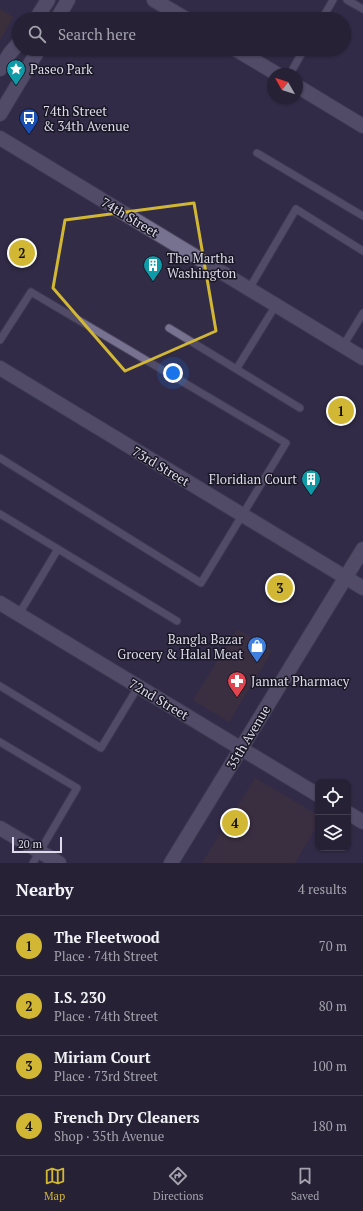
<!DOCTYPE html>
<html lang="en">
<head>
<meta charset="utf-8">
<style>
  body { margin:0; font-family:"PT Serif",serif; background:#2e293d; color:#f1f3f6 }
  .controls { position:absolute; right:12px; bottom:12px; display:grid; overflow:hidden; border-radius:8px; box-shadow:0 1px 3px #0004 }
  .controls button { width:36px; height:36px; display:grid; place-items:center; padding:0; border:0; border-bottom:1px solid #423e50; background:#262135; color:#f1f3f6; font:20px sans-serif }
  .compass { position:absolute; left:267px; top:68px; width:36px; height:36px; border-radius:50%; background:#262135; box-shadow:0 1px 3px #0004; rotate:309deg }
  .scale { position:absolute; left:12px; bottom:10px; width:50px; box-sizing:border-box; padding-left:4px; border:2px solid #dedbec; border-top:0; font-size:11px; line-height:14px; white-space:nowrap; color:#dedbec; -webkit-text-stroke:3px #191723; paint-order:stroke }
  .you { position:absolute; left:173px; top:373px; width:14px; height:14px; margin:-10px; border:3px solid #fff; border-radius:50%; background:#1a73e8; box-shadow:0 0 0 6px #1a73e833 }
  .badge { display:grid; place-items:center; width:26px; height:26px; border-radius:50%; background:#d2b735; color:#111; font-size:13px; font-weight:700 }
  .pin { position:absolute; translate:-50% -50%; border:2px solid #fff; box-shadow:0 1px 4px #0006 }
  .list { margin:0; padding:0; list-style:none }
  h2 { display:flex; justify-content:space-between; align-items:center; height:52px; margin:0; padding:0 16px; font-size:17px }
  h2 small { font-size:13px; font-weight:400; color:#a4a3ad }
  .list li { display:grid; grid-template-columns:26px 1fr auto; gap:12px; align-items:center; box-sizing:border-box; height:60px; padding:0 16px; border-top:1px solid #423e50 }
  .list b { display:block; font-size:15px; white-space:nowrap }
  .list p { margin:0; font-size:13px; white-space:nowrap; color:#a4a3ad }
  .list em { font-size:13px; font-style:normal; color:#a4a3ad }
  .icon { flex:none; width:22px; height:22px; fill:none; stroke:currentColor; stroke-width:2; stroke-linecap:round; stroke-linejoin:round }
  .map { position:relative; flex:none; width:363px; height:863px; overflow:hidden }
  .search { position:absolute; background:#262135; box-shadow:0 1px 3px #0004; left:12px; right:12px; top:12px; height:44px; display:flex; align-items:center; gap:10px; box-sizing:border-box; padding:0 14px; border-radius:22px; color:#a4a3ad; font-size:15px }
  .sheet { height:292px; background:#262135 }
  nav { display:flex; justify-content:space-around; align-items:center; box-sizing:border-box; height:56px; border-top:1px solid #423e50; background:#262135; font-size:11px; color:#a4a3ad }
  nav a { display:grid; justify-items:center; gap:2px }
  nav .on { color:#d2b735 }
  .map>svg:first-child { display:block }
  .commercial { fill:#46323a }
  .education { fill:#46342c }
  .lines { fill:none; stroke-linecap:round; stroke-linejoin:round }
  .lane-casing { stroke:#4d485e; stroke-width:9 }
  .street-casing { stroke:#4d485e; stroke-width:16 }
  .lane { stroke:#787291; stroke-width:7 }
  .street { stroke:#787291; stroke-width:14 }
  .marked { fill:none; stroke:#d2b735; stroke-width:3; stroke-linejoin:round }
  .labels { text-anchor:middle; stroke-width:3; stroke-linejoin:round; paint-order:stroke }
  .poi-label { font-size:13px; fill:#dedbec; stroke:#191723; text-anchor:start }
  .street-label { font-size:13px; fill:#dedbec; stroke:#191723 }
</style>
</head>
<body>
<div class="map">
<svg width="363" height="863" viewBox="0 0 363 863">
  <rect width="100%" height="100%" fill="#322c47"/>
  <!-- commercial -->
  <g class="commercial">
    <path d="M237,629L272,651L229,722L193,700Z"/>
    <path d="M255,778L318,815V824L295,863H202Z"/>
  </g>
  <!-- education -->
  <path class="education" d="M0,9L13,17L0,40Z"/>
  <g class="lines">
    <!-- lane casing -->
    <g class="lane-casing">
      <g id="lane">
        <path d="M347,0L363,9"/>
        <path d="M322,19L333,0"/>
        <path d="M290,74L304,49"/>
        <path d="M257,153L363,216"/>
        <path d="M249,289L296,209L363,251"/>
        <path d="M169,328L300,408"/>
        <path d="M0,340L31,292L286,443L201,583L0,458"/>
        <path d="M343,346L363,313"/>
        <path d="M237,368L276,305"/>
        <path d="M0,514L177,621"/>
        <path d="M19,614L58,549"/>
        <path d="M0,686L101,748L138,687"/>
        <path d="M0,742L77,788L33,863"/>
      </g>
    </g>
    <!-- street casing -->
    <g class="street-casing">
      <g id="street">
        <path d="M154,0L186,19"/>
        <path d="M36,19L48,0"/>
        <path d="M57,19L68,0"/>
        <path d="M235,49L277,74"/>
        <path d="M0,69L10,53L19,43"/>
        <path d="M297,86L363,126"/>
        <path d="M0,114L39,49"/>
        <path d="M0,138L363,358"/>
        <path d="M0,368L363,588"/>
        <path d="M0,603L318,795"/>
        <path d="M348,813L363,822"/>
        <path d="M0,828L59,863"/>
        <path d="M171,863L363,549"/>
      </g>
    </g>
    <!-- lane -->
    <use href="#lane" class="lane"/>
    <!-- street -->
    <use href="#street" class="street"/>
  </g>
  <!-- marked area -->
  <path d="M0 0H363V863H0ZM194,203L216,331L125,371L53,288L65,220Z" fill="#322c47" fill-opacity=".55" fill-rule="evenodd"/>
  <path class="marked" d="M194,203L216,331L125,371L53,288L65,220Z"/>
  <!-- icons -->
  <defs>
    <g id="sight-pin" transform="scale(1)"><path d="M0 17L-7.5 6A9.5 9.5 0 1 1 7.5 6Z" fill="#0f9aa8" stroke="#191723"/><path d="M0-6L1.8-2.2L6-1.7L2.9 1.2L3.7 5.4L0 3.3L-3.7 5.4L-2.9 1.2L-6-1.7L-1.8-2.2Z" fill="#fff"/></g>
    <g id="bus-pin" transform="scale(1)"><path d="M0 17L-7.5 6A9.5 9.5 0 1 1 7.5 6Z" fill="#1a4fb4" stroke="#191723"/><path d="M-5-6H5V4H4V6H2V4H-2V6H-4V4H-5ZM-3.5-4V0h7V-4ZM-3.5 1.2v1.5H-2V1.2ZM2 1.2v1.5H3.5V1.2Z" fill="#fff"/></g>
    <g id="building-pin" transform="scale(1)"><path d="M0 17L-7.5 6A9.5 9.5 0 1 1 7.5 6Z" fill="#0f9aa8" stroke="#191723"/><path d="M-4-6H4V6H1V3H-1V6H-4ZM-2.5-4.3h1.7v1.8h-1.7ZM.8-4.3h1.7v1.8H.8ZM-2.5-1h1.7V.8h-1.7ZM.8-1h1.7V.8H.8Z" fill="#fff"/></g>
    <g id="shop-pin" transform="scale(1)"><path d="M0 17L-7.5 6A9.5 9.5 0 1 1 7.5 6Z" fill="#3f7fe0" stroke="#191723"/><path d="M-5-2.5h2.3a2.7 3.5 0 0 1 5.4 0H5L5.5 6h-11ZM-1.5-2.5h3a1.5 2.3 0 0 0-3 0Z" fill="#fff"/></g>
    <g id="pharmacy-pin" transform="scale(1)"><path d="M0 17L-7.5 6A9.5 9.5 0 1 1 7.5 6Z" fill="#e0444e" stroke="#191723"/><path d="M-2-6h4v4h4v4h-4v4h-4v-4h-4v-4h4Z" fill="#fff"/></g>
  </defs>
  <g fill-rule="evenodd">
    <use href="#sight-pin" x="16" y="69"/>
    <use href="#bus-pin" x="29" y="118"/>
    <use href="#building-pin" x="153" y="265"/>
    <use href="#building-pin" x="311" y="479"/>
    <use href="#shop-pin" x="257" y="646"/>
    <use href="#pharmacy-pin" x="237" y="681"/>
  </g>
  <g class="labels">
    <!-- poi labels -->
    <g class="poi-label">
      <text x="30" y="74">Paseo Park</text>
      <text x="43" y="116">74th Street<tspan x="43" dy="15">&amp; 34th Avenue</tspan></text>
      <text x="167" y="263">The Martha<tspan x="167" dy="15">Washington</tspan></text>
      <text x="297" y="484" text-anchor="end">Floridian Court</text>
      <text x="243" y="644" text-anchor="end">Bangla Bazar<tspan x="243" dy="15">Grocery &amp; Halal Meat</tspan></text>
      <text x="251" y="686">Jannat Pharmacy</text>
    </g>
    <!-- street labels -->
    <g class="street-label">
      <text transform="translate(130 217) rotate(31)" y="5">74th Street</text>
      <text transform="translate(161 466) rotate(31)" y="5">73rd Street</text>
      <text transform="translate(159 699) rotate(31)" y="5">72nd Street</text>
      <text transform="translate(248 737) rotate(-59)" y="5">35th Avenue</text>
    </g>
  </g>
</svg>
<div class="controls">
<button><svg class="icon" aria-label="locate" viewBox="0 0 24 24"><circle cx="12" cy="12" r="6"/><path d="M12 2v4M12 18v4M2 12h4M18 12h4"/></svg></button>
<button><svg class="icon" aria-label="layers" viewBox="0 0 24 24"><path d="M12 4l9 5-9 5-9-5zM3 14l9 5 9-5"/></svg></button>
</div>
<svg class="compass" viewBox="-18 -18 36 36"><path d="M0-13l5 13h-10z" fill="#e53935"/><path d="M0 13l5-13h-10z" fill="#a4a3ad"/></svg>
<div class="scale">20 m</div>
<div class="you"></div>
<div class="pin badge" style="left:341px;top:411px">1</div>
<div class="pin badge" style="left:22px;top:253px">2</div>
<div class="pin badge" style="left:280px;top:588px">3</div>
<div class="pin badge" style="left:235px;top:823px">4</div>
<div class="search"><svg class="icon" aria-label="search" viewBox="0 0 24 24"><circle cx="10" cy="10" r="6"/><path d="M15 15l6 6"/></svg>Search here</div>
</div>
<section class="sheet">
<h2>Nearby<small>4 results</small></h2>
<ul class="list">
<li><span class="badge">1</span><div><b>The Fleetwood</b><p>Place · 74th Street</p></div><em>70 m</em></li>
<li><span class="badge">2</span><div><b>I.S. 230</b><p>Place · 74th Street</p></div><em>80 m</em></li>
<li><span class="badge">3</span><div><b>Miriam Court</b><p>Place · 73rd Street</p></div><em>100 m</em></li>
<li><span class="badge">4</span><div><b>French Dry Cleaners</b><p>Shop · 35th Avenue</p></div><em>180 m</em></li>
</ul>
</section>
<nav>
<a class="on"><svg class="icon" aria-label="map" viewBox="0 0 24 24"><path d="M3 6l6-2 6 2 6-2v14l-6 2-6-2-6 2zM9 4v14M15 6v14"/></svg>Map</a>
<a><svg class="icon" aria-label="directions" viewBox="0 0 24 24"><path d="M12 3l9 9-9 9-9-9zM9 14v-3h6M13 9l2 2-2 2"/></svg>Directions</a>
<a><svg class="icon" aria-label="saved" viewBox="0 0 24 24"><path d="M7 4h10v16l-5-4-5 4z"/></svg>Saved</a>
</nav>
</body>
</html>
